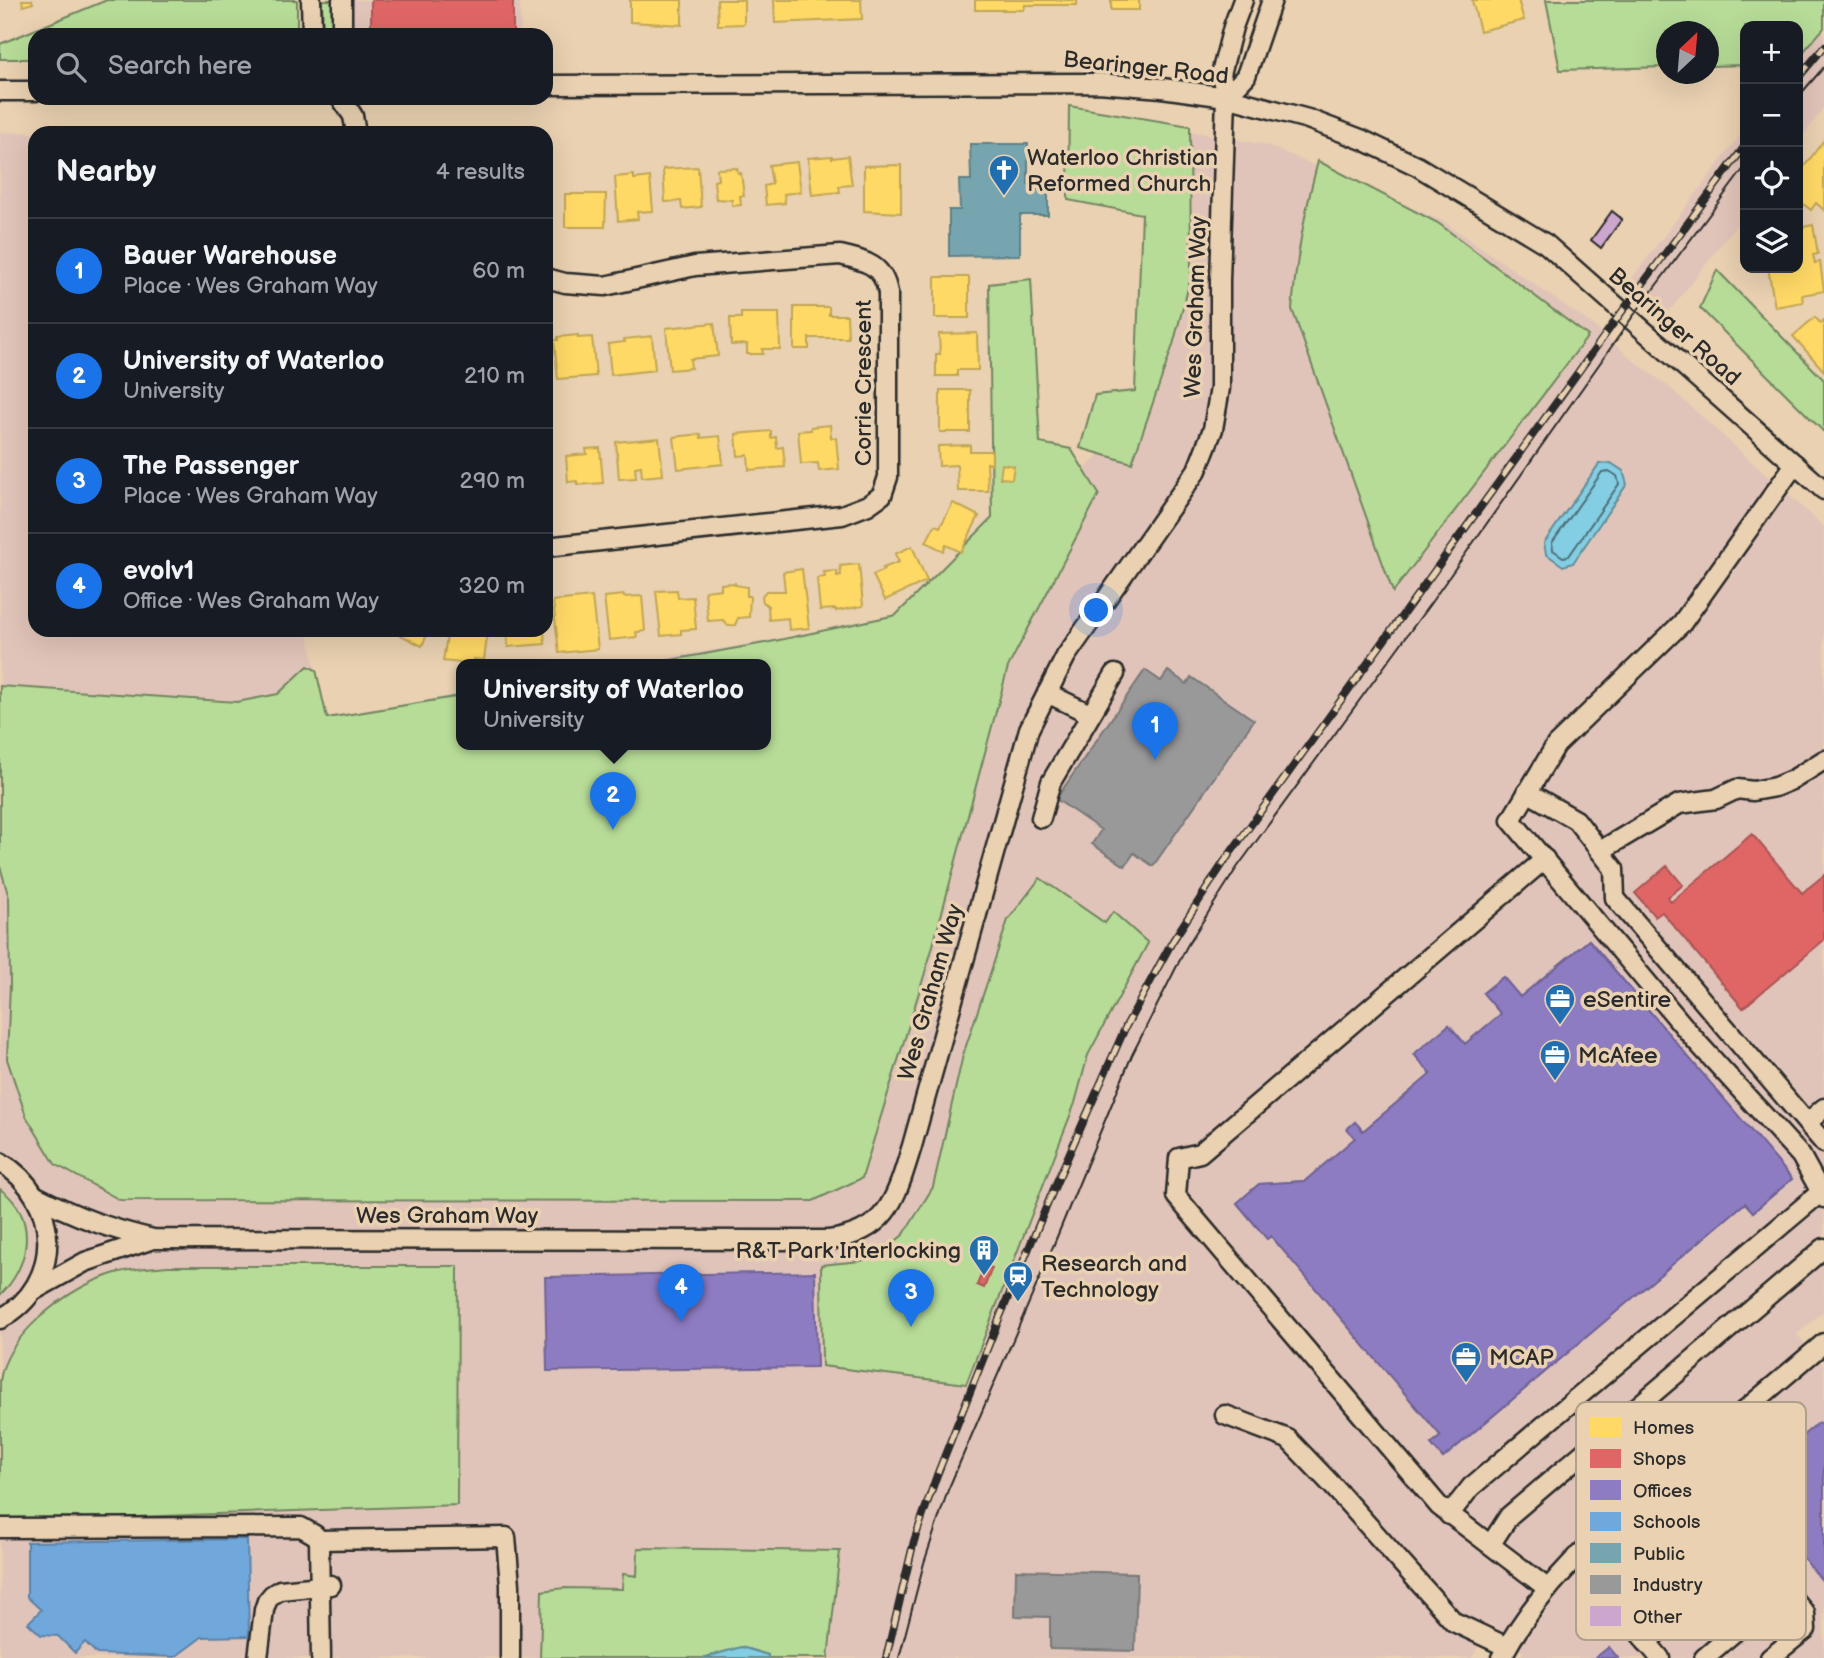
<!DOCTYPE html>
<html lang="en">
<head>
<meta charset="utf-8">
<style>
  body { margin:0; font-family:"Balsamiq Sans",sans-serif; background:#20242c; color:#f1f3f6 }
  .controls { position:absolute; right:21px; top:21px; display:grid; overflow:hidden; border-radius:14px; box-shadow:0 7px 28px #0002 }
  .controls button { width:63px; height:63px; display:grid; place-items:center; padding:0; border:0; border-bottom:2px solid #363941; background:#171b24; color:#f1f3f6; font:35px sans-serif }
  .compass { position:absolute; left:1656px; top:21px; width:63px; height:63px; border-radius:50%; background:#171b24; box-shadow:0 7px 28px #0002; rotate:26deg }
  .you { position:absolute; left:1097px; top:611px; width:24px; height:24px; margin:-18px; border:5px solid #fff; border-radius:50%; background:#1a73e8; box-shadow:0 0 0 10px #1a73e833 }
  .badge { display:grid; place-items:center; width:46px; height:46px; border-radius:50%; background:#1a73e8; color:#fff; font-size:23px; font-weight:700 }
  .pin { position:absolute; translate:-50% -58px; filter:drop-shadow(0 2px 4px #0008) }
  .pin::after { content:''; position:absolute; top:37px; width:24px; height:21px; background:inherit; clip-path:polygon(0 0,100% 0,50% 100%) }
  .popup { position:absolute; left:456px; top:659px; width:315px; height:91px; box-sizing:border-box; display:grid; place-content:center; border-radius:14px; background:#171b24; filter:drop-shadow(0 2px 5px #0005); font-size:23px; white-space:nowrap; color:#9ea1a6 }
  .popup b { font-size:26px; color:#f1f3f6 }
  .popup::after { content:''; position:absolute; left:50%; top:100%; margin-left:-14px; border:14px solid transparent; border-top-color:#171b24 }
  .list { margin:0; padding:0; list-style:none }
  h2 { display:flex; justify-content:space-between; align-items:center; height:91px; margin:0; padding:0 28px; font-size:30px }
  h2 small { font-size:23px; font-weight:400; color:#9ea1a6 }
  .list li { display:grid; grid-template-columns:46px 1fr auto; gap:21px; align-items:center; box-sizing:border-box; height:105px; padding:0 28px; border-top:2px solid #363941 }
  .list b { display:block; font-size:26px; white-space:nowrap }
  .list p { margin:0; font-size:23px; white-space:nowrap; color:#9ea1a6 }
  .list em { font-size:23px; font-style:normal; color:#9ea1a6 }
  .icon { flex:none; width:38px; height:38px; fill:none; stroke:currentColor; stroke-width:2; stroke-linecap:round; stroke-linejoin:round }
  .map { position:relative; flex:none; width:1824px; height:1658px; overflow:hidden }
  .search { position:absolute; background:#171b24; box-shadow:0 7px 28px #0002; left:28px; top:28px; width:525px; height:77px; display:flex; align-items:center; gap:18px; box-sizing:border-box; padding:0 24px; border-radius:21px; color:#9ea1a6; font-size:26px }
  .panel { position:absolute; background:#171b24; box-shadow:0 7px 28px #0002; left:28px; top:126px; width:525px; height:511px; border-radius:21px }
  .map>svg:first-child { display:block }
  .built { fill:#e1c4b9 }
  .green { fill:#b7dc97; stroke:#718461; stroke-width:2 }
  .water { fill:#83cee3; stroke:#608d99; stroke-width:2 }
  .homes { fill:#ffd966; stroke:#bfa554; stroke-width:2 }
  .shops { fill:#e06666; stroke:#aa5454; stroke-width:2 }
  .offices { fill:#8e7cc3; stroke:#706495; stroke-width:2; fill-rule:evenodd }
  .schools { fill:#6fa8dc; stroke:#5b82a7; stroke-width:2 }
  .public { fill:#76a5af; stroke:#608087; stroke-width:2 }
  .industry { fill:#999; stroke:#787878; stroke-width:2 }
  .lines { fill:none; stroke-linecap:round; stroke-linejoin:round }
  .shore { stroke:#4e6c75; stroke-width:2 }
  .building { fill:#cda6cd; stroke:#2b2b2b; stroke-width:2 }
  .minor-casing { stroke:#2b2b2b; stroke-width:23 }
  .minor { stroke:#e9d1b1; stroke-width:18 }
  .tram { stroke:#2b2b2b; stroke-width:2 }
  .rail-casing { stroke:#2b2b2b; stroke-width:8 }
  .rail { stroke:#e9d1b1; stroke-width:5; stroke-dasharray:16; stroke-linecap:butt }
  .labels { text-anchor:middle; stroke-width:7; stroke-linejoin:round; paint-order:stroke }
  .street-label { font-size:23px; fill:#2b2b2b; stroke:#e9d1b1 }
  .poi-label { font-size:23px; fill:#2b2b2b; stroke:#e9d1b1; text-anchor:start }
  .key { fill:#e9d1b1; stroke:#b09f89; stroke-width:2 }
  .key-label { font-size:19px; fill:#2b2b2b }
</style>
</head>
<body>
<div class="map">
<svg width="1824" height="1658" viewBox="0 0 1824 1658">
  <rect width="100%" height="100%" fill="#e9d1b1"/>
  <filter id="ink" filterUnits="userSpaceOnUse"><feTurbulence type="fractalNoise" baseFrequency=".0143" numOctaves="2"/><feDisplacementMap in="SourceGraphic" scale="14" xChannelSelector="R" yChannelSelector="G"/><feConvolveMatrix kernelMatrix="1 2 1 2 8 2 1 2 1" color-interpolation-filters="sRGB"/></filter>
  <g filter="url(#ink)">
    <!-- built -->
    <g class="built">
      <path d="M349,0H520L521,35H350Z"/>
      <path d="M1824,28V107L1798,143V58Z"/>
      <path d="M1144,123L1267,145L1444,222L1593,325L1634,361L1669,387L1824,527V1311L1797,1334L1824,1366V1658H1520L1523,1652L1490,1623L1472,1658H0V132L35,133V630H307L327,718L461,694V744H765V664H635L961,606L1145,403Z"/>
      <path d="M1745,129V214L1668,313L1632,278Z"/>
    </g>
    <!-- green -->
    <g class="green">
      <path d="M107,0H297V35H35V59H0V44Z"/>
      <path d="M322,0H333L334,35H323Z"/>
      <path d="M1546,0H1824V28L1798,58V26H1745V65L1709,66L1708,32H1666V67L1560,70Z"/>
      <path d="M1069,106L1190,126L1191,277L1173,345L1132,463L1080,448L1095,395L1135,391L1142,214L1068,200Z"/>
      <path d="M1318,161L1438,223L1588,336L1393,592L1292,309C1296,258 1305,210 1318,161Z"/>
      <path d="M1717,270L1824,380V432L1700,308Z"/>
      <path d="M1031,279L1040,443L1071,449L1099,494L1008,667L931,953L862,1178L813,1201L120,1200L55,1164L26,1116L7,1059L10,984L9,898L0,866V686L237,702L278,694L308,666L316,670L327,718L461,696V744H765V664H649L770,642L896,615L992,518L989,284Z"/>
      <path d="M1040,878L1105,923L1113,912L1148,943L1088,1055L1075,1103L966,1384L822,1366L821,1265L861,1261L884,1251L904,1234L933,1187L963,1055L1008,920Z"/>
      <path d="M0,1189C39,1216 30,1267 0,1295Z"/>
      <path d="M168,1266H458L457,1505L0,1522V1381C6,1336 63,1293 104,1277C124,1269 146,1268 168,1266Z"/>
      <path d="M638,1548L840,1551L828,1658H768V1655L741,1647L703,1658H540L542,1591L564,1588L622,1589L623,1574L637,1576Z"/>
    </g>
    <!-- water -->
    <g class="water">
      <path d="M1611,463L1623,471L1627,484L1573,563L1563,566L1546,554L1544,543L1599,464Z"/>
      <path d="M741,1647L768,1655V1658H703Z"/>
    </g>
    <!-- homes -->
    <g class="homes">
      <path d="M22,0H32L33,3L23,6Z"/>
      <path d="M630,0H682V25L630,22Z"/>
      <path d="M717,0H744V24L718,25Z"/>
      <path d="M774,0H861L862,19L775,23Z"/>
      <path d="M975,0H1077V5H1025L1024,10H975Z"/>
      <rect x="1111" y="0" width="28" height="10"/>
      <path d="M1472,0H1518L1524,20L1480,31Z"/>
      <path d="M1824,140V210L1816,203L1811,210L1798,200V175Z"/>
      <path d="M832,156V158L848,156L852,185L839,186L840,192L812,195L808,158Z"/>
      <path d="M797,162L801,192L784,194L785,203L766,205L764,186L772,184L769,165Z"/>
      <path d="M901,165V213L864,211V166Z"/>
      <path d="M698,167L701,207L682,209L681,201L665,202L663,169Z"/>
      <path d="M737,168L738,174L741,173L744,196H740L741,205L732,206V200L716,199L714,181L718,180L717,169Z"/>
      <path d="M634,175V179L650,177L653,211L637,212L638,219L618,221L615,177Z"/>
      <path d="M546,190L550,210H546Z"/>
      <path d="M565,194H606L605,227H565Z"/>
      <path d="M1813,225L1818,254L1813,255L1815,263L1820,262L1824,291L1802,295L1803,302L1775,307L1768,268H1798V228Z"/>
      <rect x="935" y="277" width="34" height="41"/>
      <path d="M794,307H829V315H847L848,338H809V349H794Z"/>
      <path d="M741,313H779L780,349H762L763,354H747V344L731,345L730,318H741Z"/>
      <path d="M1815,317L1820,323L1824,320V371L1793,336Z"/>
      <path d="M714,323L718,356L690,359L691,368L670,370L666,328Z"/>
      <path d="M977,333L978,370H957V376H936V354H940L939,334Z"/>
      <path d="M578,335V338L592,337L596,376L558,379L554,340H558V337Z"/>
      <path d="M652,336L655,370L611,375L608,344L625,342L624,339Z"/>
      <rect x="940" y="390" width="30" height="42"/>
      <path d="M830,425L831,438H836L839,469L819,471L818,463L801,464L798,431L811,430V427Z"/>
      <path d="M771,431V438L776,437L777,448L783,447L785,467L749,470L748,455L738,456L736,434Z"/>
      <path d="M701,434V438L720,436L723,464L678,469L674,437Z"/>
      <path d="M659,438L663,475L642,477L641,466L635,467L636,478L619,479L616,442Z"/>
      <path d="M970,445V451H992V464L987,463L988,491H958L957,465L939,466L938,446Z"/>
      <path d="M600,448L603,483L577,485V481L568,482L566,456L587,454L586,449Z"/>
      <path d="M1002,464L1014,466L1012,479L1000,478Z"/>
      <path d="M546,471L550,502L546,503Z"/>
      <path d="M953,503L979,516L961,552L946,545L943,551L926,542L935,525L940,527Z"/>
      <path d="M912,546L927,581L885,600L873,575L884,570L883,568L899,562L895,554Z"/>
      <path d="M859,564L863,606L836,611V609L820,610L817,578L825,577L824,572L837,571V576L841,575L840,566Z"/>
      <path d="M802,569L809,628L789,630L788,618L769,620L768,606L763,602L762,596L766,591H785L783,572Z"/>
      <path d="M735,583V585L747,587V596H750L749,617L738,618L735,625L728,626L723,620L708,621L705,591L721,589V584Z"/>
      <path d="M677,590L678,598L693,597L696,629L681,630V634L661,636L656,591Z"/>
      <path d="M624,595V597L642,596L645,631L636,632L637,637L609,640L604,597Z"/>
      <path d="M592,597L598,649L559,653L553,601Z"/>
      <path d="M391,630H429L422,646Z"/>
      <path d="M448,630H488L484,660L473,659L472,664L443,661Z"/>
      <path d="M507,630H544L545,644L508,647Z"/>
    </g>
    <!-- shops -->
    <g class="shops">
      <rect x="371" y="0" width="142" height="35"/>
      <path d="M1752,834L1802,893L1824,875V940L1743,1008L1662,912L1655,917L1635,893L1667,866L1683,885L1668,897L1671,902Z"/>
      <path d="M985,1265L992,1268L984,1288L977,1285Z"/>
    </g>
    <!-- offices -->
    <g class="offices">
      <path d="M1589,940L1792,1179L1753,1212L1745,1203L1443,1458L1431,1444L1441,1436L1271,1236L1267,1239L1237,1203L1259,1184L1305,1181L1355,1138L1347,1129L1355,1122L1363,1131L1431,1074L1414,1054L1449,1025L1465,1044L1501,1014L1483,993L1503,977L1520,997ZM1497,1159L1557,1228L1494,1281L1435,1211Z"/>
      <path d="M1589,940L1792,1179L1753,1212L1745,1203L1443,1458L1431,1444L1441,1436L1271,1236L1267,1239L1237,1203L1259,1184L1305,1181L1355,1138L1347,1129L1355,1122L1363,1131L1431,1074L1414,1054L1449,1025L1465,1044L1501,1014L1483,993L1503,977L1520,997Z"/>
      <path d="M815,1272L817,1367L547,1371L545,1277Z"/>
      <path d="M1819,1422L1824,1428V1583L1743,1485Z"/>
      <path d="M1609,1647L1618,1658H1595Z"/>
    </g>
    <!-- schools -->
    <path class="schools" d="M247,1539L249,1636L202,1637L175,1657L97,1654L85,1642L75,1653L58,1636L41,1635L28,1623L41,1610L27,1597V1542Z"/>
    <!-- public -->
    <path class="public" d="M970,144H1028V184L1048,183V215H1020V255L949,256V210H960L959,180H971Z"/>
    <!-- industry -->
    <g class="industry">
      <path d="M1145,670L1161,681L1168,671L1187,684L1191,677L1254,720L1153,866L1134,853L1125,866L1092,844L1101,830L1056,799Z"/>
      <path d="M1016,1570L1137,1573L1135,1651L1050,1649V1617L1015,1616Z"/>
    </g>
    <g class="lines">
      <!-- shore -->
      <path class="shore" d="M1609,471L1617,476L1619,484L1569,556L1563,557L1553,550L1552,543L1602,472Z"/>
    </g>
    <!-- building -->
    <path class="building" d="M1612,211L1622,219L1601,248L1591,240Z"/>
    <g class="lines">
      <!-- minor casing -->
      <g class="minor-casing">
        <g id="minor">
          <path d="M311,0L312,35"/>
          <path d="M342,0V35"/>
          <path d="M546,85L1098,83L1162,88L1226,97L1308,119L1363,140L1417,166L1546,244L1824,490"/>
          <path d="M0,91H35"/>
          <path d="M1226,97L1246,76L1272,0"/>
          <path d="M341,98L353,116L356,133"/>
          <path d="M546,278L565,283L605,286L695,266L840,255C865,261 883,264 888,293V477L882,495L868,505L842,515L546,547"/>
          <path d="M1795,464L1682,623L1556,745L1511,820L1697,1042L1801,1156L1824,1198"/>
          <path d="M1047,693L1090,714"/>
          <path d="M1824,760L1794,779L1775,787L1753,791L1737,789L1716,799L1679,804L1600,851L1614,869L1615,898L1824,1143"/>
          <path d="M1527,792L1576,820L1600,851"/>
          <path d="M1041,818L1051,782L1115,674"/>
          <path d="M1545,859L1200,1153L1179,1158L1176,1196L1439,1506L1547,1588"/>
          <path d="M1807,1123L1824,1108"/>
          <path d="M0,1162C61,1197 65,1285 0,1319"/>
          <path d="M36,1196C77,1217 107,1228 153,1239L829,1240C889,1232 896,1197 912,1146L1029,729L1066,656L1197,470L1213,429L1220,388V280L1226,97L1221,74L1233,27L1243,0"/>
          <path d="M33,1291L85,1262L150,1240"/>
          <path d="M1225,1415L1288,1439L1333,1486L1454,1622L1507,1647"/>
          <path d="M1679,1466L1805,1613L1806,1629L1770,1658"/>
          <path d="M1449,1515L1471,1487L1821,1192"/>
          <path d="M0,1528L301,1527L315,1535L319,1540L506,1537L510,1585V1658"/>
          <path d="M319,1540L321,1658"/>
          <path d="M1491,1544L1509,1516L1824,1248"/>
          <path d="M1576,1557L1660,1658"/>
          <path d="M1617,1608L1725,1519"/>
          <path d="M1646,1642L1754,1552"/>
          <path d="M258,1658L264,1610L267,1601L272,1595L280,1590L331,1585"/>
          <path d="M1501,1658C1542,1582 1597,1536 1661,1481C1715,1435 1770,1389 1824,1343"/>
          <path d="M1704,1658L1785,1589"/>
        </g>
      </g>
      <!-- minor -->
      <use href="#minor" class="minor"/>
      <!-- tram -->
      <g class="tram">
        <path d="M1798,97L1824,67"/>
        <path d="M980,1369L1080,1128"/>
        <path d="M899,1658L924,1563L948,1490L1047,1261L1132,1055L1187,946L1236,869L1430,604L1631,319L1745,167"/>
      </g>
      <!-- rail casing -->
      <g class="rail-casing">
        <g id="rail">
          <path d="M1798,78L1824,47"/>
          <path d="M886,1658L914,1541L937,1475L999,1319L1058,1179L1126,1026L1172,942L1224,862L1610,328L1745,146"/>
        </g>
      </g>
      <!-- rail -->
      <use href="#rail" class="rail"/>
    </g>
  </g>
  <!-- icons -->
  <defs>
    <g id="church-pin" transform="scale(1.575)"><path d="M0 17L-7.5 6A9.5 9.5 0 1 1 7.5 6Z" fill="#1f6fb2" stroke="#e9d1b1"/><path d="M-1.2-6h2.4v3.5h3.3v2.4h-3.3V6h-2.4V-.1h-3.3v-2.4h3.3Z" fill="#fff"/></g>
    <g id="office-pin" transform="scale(1.575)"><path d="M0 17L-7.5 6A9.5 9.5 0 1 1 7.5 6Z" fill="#1f6fb2" stroke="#e9d1b1"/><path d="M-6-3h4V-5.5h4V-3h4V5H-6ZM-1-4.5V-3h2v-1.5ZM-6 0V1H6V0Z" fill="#fff"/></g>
    <g id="building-pin" transform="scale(1.575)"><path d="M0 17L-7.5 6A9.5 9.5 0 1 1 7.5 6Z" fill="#1f6fb2" stroke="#e9d1b1"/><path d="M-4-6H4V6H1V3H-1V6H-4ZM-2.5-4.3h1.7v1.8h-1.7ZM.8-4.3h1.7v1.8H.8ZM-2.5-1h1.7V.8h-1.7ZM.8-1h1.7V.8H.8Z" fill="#fff"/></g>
    <g id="station-pin" transform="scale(1.575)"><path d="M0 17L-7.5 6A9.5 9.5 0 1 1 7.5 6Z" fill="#1f6fb2" stroke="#e9d1b1"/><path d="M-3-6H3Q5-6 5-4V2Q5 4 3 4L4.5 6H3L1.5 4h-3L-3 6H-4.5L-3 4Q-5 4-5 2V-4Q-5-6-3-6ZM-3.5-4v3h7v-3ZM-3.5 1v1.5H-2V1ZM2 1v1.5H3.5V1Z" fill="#fff"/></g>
  </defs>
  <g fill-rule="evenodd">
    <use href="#church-pin" x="1004" y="170"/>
    <use href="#office-pin" x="1560" y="999"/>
    <use href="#office-pin" x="1555" y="1055"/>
    <use href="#building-pin" x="984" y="1250"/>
    <use href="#station-pin" x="1018" y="1276"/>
    <use href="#office-pin" x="1466" y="1357"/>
  </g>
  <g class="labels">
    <!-- street labels -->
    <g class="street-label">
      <text transform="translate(1146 67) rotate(6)" y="8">Bearinger Road</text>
      <text transform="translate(1195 307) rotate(-88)" y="8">Wes Graham Way</text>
      <text transform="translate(1675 326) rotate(41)" y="8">Bearinger Road</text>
      <text transform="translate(863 383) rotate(-90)" y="8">Corrie Crescent</text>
      <text transform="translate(930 992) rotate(-74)" y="8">Wes Graham Way</text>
      <text x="447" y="1223">Wes Graham Way</text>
    </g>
    <!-- poi labels -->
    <g class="poi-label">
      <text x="1027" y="165">Waterloo Christian<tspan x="1027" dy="26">Reformed Church</tspan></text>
      <text x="1583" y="1007">eSentire</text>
      <text x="1578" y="1063">McAfee</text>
      <text x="961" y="1258" text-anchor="end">R&amp;T Park Interlocking</text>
      <text x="1041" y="1271">Research and<tspan x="1041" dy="26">Technology</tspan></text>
      <text x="1489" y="1365">MCAP</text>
    </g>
  </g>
  <!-- legend -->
  <rect x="1576" y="1402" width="230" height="238" rx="10" class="key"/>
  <rect x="1590" y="1417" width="31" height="20" fill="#ffd966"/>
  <rect x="1590" y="1449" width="31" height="19" fill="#e06666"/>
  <rect x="1590" y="1480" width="31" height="20" fill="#8e7cc3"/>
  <rect x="1590" y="1512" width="31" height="19" fill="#6fa8dc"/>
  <rect x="1590" y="1543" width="31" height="20" fill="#76a5af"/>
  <rect x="1590" y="1575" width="31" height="19" fill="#999"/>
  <rect x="1590" y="1606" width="31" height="20" fill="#cda6cd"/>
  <g class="key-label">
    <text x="1633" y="1434">Homes</text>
    <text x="1633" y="1465">Shops</text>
    <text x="1633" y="1497">Offices</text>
    <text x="1633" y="1528">Schools</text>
    <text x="1633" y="1560">Public</text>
    <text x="1633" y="1591">Industry</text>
    <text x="1633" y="1623">Other</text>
  </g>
</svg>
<div class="controls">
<button>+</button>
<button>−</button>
<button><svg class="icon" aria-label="locate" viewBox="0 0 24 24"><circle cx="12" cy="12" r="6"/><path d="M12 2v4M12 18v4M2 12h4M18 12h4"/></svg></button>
<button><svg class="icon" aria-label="layers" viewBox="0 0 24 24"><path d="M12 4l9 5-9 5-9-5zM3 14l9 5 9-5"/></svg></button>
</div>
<svg class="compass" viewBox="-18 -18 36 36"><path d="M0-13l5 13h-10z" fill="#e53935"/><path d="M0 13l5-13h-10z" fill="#9ea1a6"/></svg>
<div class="you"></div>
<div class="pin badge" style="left:1155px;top:760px">1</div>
<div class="pin badge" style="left:613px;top:830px">2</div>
<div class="popup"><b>University of Waterloo</b>University</div>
<div class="pin badge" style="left:911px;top:1327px">3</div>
<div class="pin badge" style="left:681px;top:1322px">4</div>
<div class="search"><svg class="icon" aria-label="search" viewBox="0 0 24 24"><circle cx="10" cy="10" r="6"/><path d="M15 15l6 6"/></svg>Search here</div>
<section class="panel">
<h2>Nearby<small>4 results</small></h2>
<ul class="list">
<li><span class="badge">1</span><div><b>Bauer Warehouse</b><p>Place · Wes Graham Way</p></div><em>60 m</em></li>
<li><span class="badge">2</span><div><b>University of Waterloo</b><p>University</p></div><em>210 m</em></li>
<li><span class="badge">3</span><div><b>The Passenger</b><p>Place · Wes Graham Way</p></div><em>290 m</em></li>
<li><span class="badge">4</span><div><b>evolv1</b><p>Office · Wes Graham Way</p></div><em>320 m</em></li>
</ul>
</section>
</div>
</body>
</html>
